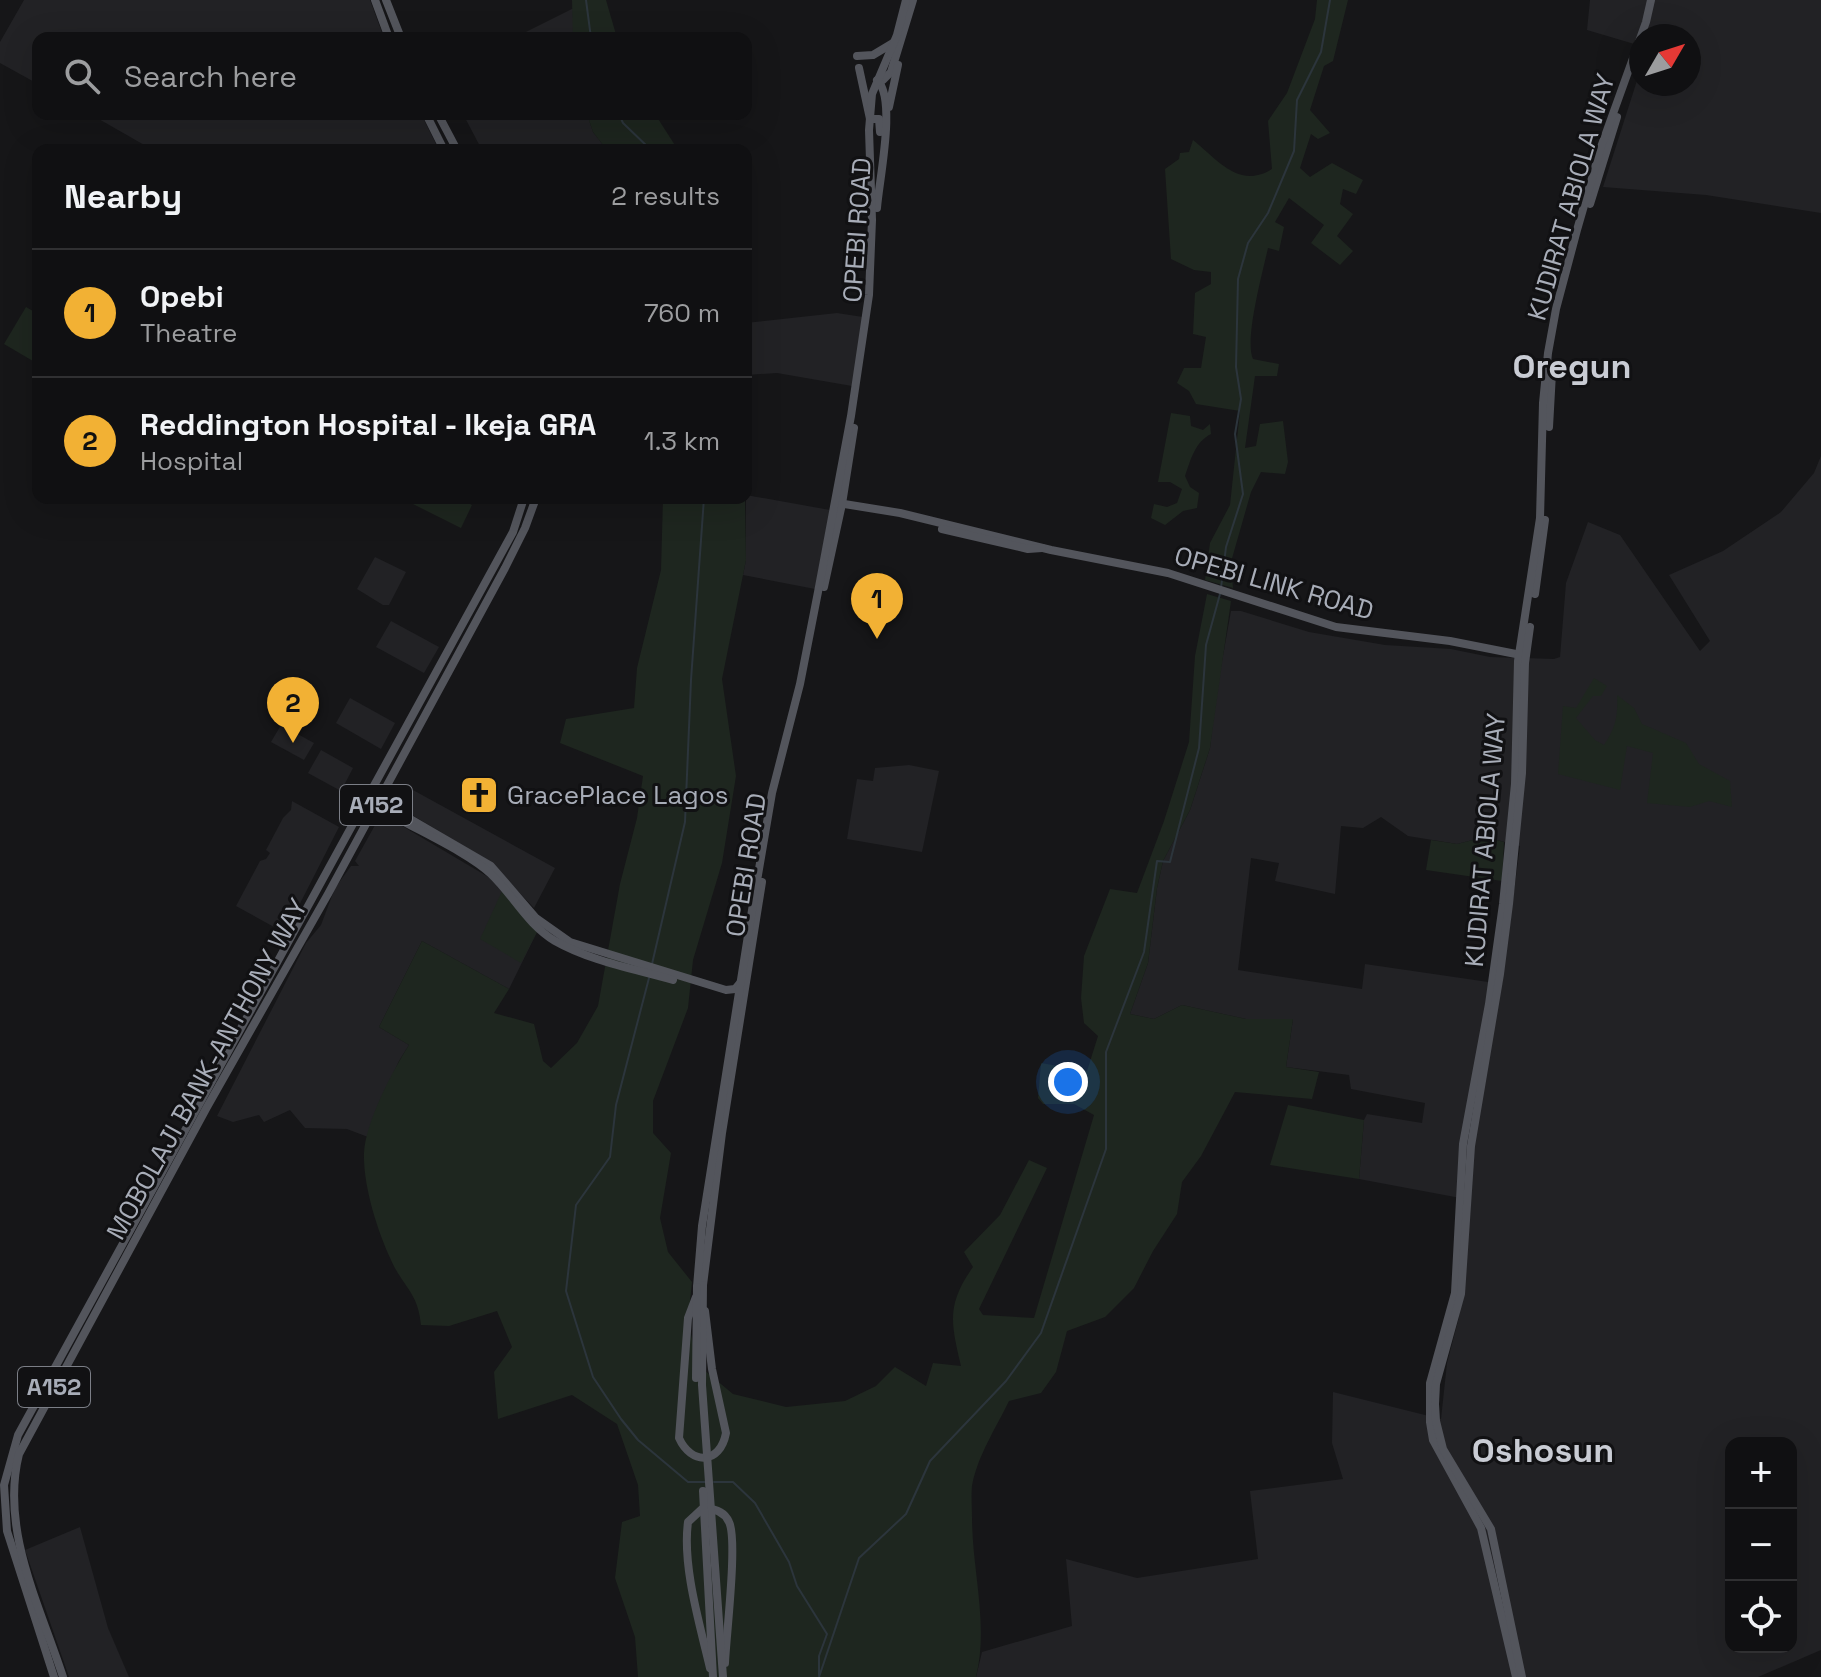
<!DOCTYPE html>
<html lang="en">
<head>
<meta charset="utf-8">
<style>
  body { margin:0; font-family:"Space Grotesk",sans-serif; background:#1e1e20; color:#f1f3f6 }
  .controls { position:absolute; right:24px; bottom:24px; display:grid; overflow:hidden; border-radius:16px; box-shadow:0 8px 32px #0002 }
  .controls button { width:72px; height:72px; display:grid; place-items:center; padding:0; border:0; border-bottom:2px solid #303032; background:#101012; color:#f1f3f6; font:40px sans-serif }
  .compass { position:absolute; left:1629px; top:24px; width:72px; height:72px; border-radius:50%; background:#101012; box-shadow:0 8px 32px #0002; rotate:51deg }
  .you { position:absolute; left:1068px; top:1082px; width:28px; height:28px; margin:-20px; border:6px solid #fff; border-radius:50%; background:#1a73e8; box-shadow:0 0 0 12px #1a73e833 }
  .badge { display:grid; place-items:center; width:52px; height:52px; border-radius:50%; background:#f2b134; color:#111; font-size:26px; font-weight:700 }
  .pin { position:absolute; translate:-50% -66px; filter:drop-shadow(0 2px 4px #0008) }
  .pin::after { content:''; position:absolute; top:42px; width:28px; height:24px; background:inherit; clip-path:polygon(0 0,100% 0,50% 100%) }
  .list { margin:0; padding:0; list-style:none }
  h2 { display:flex; justify-content:space-between; align-items:center; height:104px; margin:0; padding:0 32px; font-size:34px }
  h2 small { font-size:26px; font-weight:400; color:#9c9d9f }
  .list li { display:grid; grid-template-columns:52px 1fr auto; gap:24px; align-items:center; box-sizing:border-box; height:128px; padding:0 32px; border-top:2px solid #303032 }
  .list b { display:block; font-size:30px; white-space:nowrap }
  .list p { margin:0; font-size:26px; white-space:nowrap; color:#9c9d9f }
  .list em { font-size:26px; font-style:normal; color:#9c9d9f }
  .icon { flex:none; width:44px; height:44px; fill:none; stroke:currentColor; stroke-width:2; stroke-linecap:round; stroke-linejoin:round }
  .map { position:relative; flex:none; width:1821px; height:1677px; overflow:hidden }
  .search { position:absolute; background:#101012; box-shadow:0 8px 32px #0002; left:32px; top:32px; width:720px; height:88px; display:flex; align-items:center; gap:20px; box-sizing:border-box; padding:0 28px; border-radius:16px; color:#9c9d9f; font-size:30px }
  .panel { position:absolute; background:#101012; box-shadow:0 8px 32px #0002; left:32px; top:144px; width:720px; height:360px; border-radius:16px }
  .map>svg:first-child { display:block }
  .built { fill:#222225; fill-rule:evenodd }
  .green { fill:#1e261f }
  .lines { fill:none; stroke-linecap:round; stroke-linejoin:round }
  .stream { stroke:#2c353c; stroke-width:2 }
  .major { stroke:#53555c; stroke-width:8 }
  .major-bridge { stroke:#53555c; stroke-width:8 }
  .labels { text-anchor:middle; stroke-width:6; stroke-linejoin:round; paint-order:stroke }
  .shield { fill:#111113; stroke:#7b7e86; stroke-width:2 }
  .shield-label { font-size:24px; font-weight:bold; fill:#a8adb8 }
  .street-label { font-size:26px; fill:#a8adb8; stroke:#111113 }
  .poi-label { font-size:26px; fill:#a8adb8; stroke:#111113; text-anchor:start }
  .district-label { font-size:34px; font-weight:bold; fill:#c9ccd4; stroke:#111113 }
</style>
</head>
<body>
<div class="map">
<svg width="1821" height="1677" viewBox="0 0 1821 1677">
  <rect width="100%" height="100%" fill="#161618"/>
  <!-- built -->
  <g class="built">
    <path d="M24,0H370L384,38H38V84L0,63V42Z"/>
    <path d="M1590,0H1821V213L1706,195L1603,187L1641,68V84H1689V36H1641V46L1587,30Z"/>
    <path d="M573,9V38H514L572,9Z"/>
    <path d="M90,114H421L439,150H153Z"/>
    <path d="M463,114H587L593,132L607,150H482Z"/>
    <path d="M837,313L863,317L852,386L777,373L746,375V323Z"/>
    <path d="M1821,456V1650L1758,1677H976L982,1652L1072,1626L1066,1559L1137,1578L1258,1559L1250,1491L1343,1479L1332,1443L1333,1392L1441,1419L1447,1363L1459,1317L1471,1200L1359,1179L1364,1120L1367,1114L1422,1123L1425,1103L1351,1089L1349,1075L1286,1067L1293,1019H1246L1182,1005L1154,1019L1130,1014L1148,963L1157,888L1163,861L1190,810L1210,748L1216,695L1231,611H1241L1309,632L1385,645L1451,649L1490,657L1554,659L1560,657L1566,583L1588,522L1620,535L1700,651L1710,641L1669,575L1723,551L1781,512L1814,473ZM1381,817L1408,836L1457,844L1485,837L1520,846L1502,984L1365,964L1362,989L1238,970L1251,858L1279,863L1275,881L1335,894L1341,826L1363,828ZM1731,1443H1791V1647H1731Z"/>
    <path d="M746,495L830,510L815,589L743,575L746,560Z"/>
    <path d="M375,557L406,572L389,605H383L357,589Z"/>
    <path d="M391,621L439,647L424,673L376,647Z"/>
    <path d="M350,698L395,723L381,749L336,723Z"/>
    <path d="M281,725L314,743L304,760L271,742Z"/>
    <path d="M321,750L353,768L341,791L308,773Z"/>
    <path d="M909,765L939,771L922,852L847,839L857,779L873,781L875,768Z"/>
    <path d="M402,784L555,868L534,908L489,861L392,803Z"/>
    <path d="M292,801L339,827L285,933L236,906L260,861L266,859L270,853L266,850L283,818L291,810Z"/>
    <path d="M387,817L490,878L537,932L509,989L422,941L379,1027L409,1045L399,1061L376,1111L368,1137L347,1129L305,1128L290,1110L264,1122L259,1115L233,1122L217,1116L306,943L321,925L335,888L351,866H359L355,861L379,818Z"/>
    <path d="M80,1527L108,1628L129,1677H69L25,1550Z"/>
  </g>
  <!-- green -->
  <g class="green">
    <path d="M572,0H606L617,38H573Z"/>
    <path d="M1317,0H1348L1333,61L1324,66L1310,110L1330,133L1318,139L1311,134L1300,168L1310,177L1332,163L1363,180L1356,194L1343,189L1340,204L1353,214L1337,236L1353,251L1340,265L1311,243L1324,225L1289,198L1275,222L1284,227L1279,251L1268,248C1263,271 1244,340 1253,359L1279,364L1277,376H1255L1245,448L1256,446L1260,424L1283,421L1288,462L1285,474L1261,472L1251,492L1231,562L1233,588L1205,580L1210,543L1230,505L1240,411L1196,404L1189,391L1177,383L1184,368H1201L1206,337L1193,334L1195,293L1211,284V272L1194,270L1171,259L1165,169L1179,159L1180,153L1189,152L1193,140C1217,159 1239,190 1272,169L1268,121L1287,93L1315,19Z"/>
    <path d="M587,114H655L678,150H607L593,132Z"/>
    <path d="M26,307L38,314V364L4,344Z"/>
    <path d="M1171,413L1190,416L1191,426L1203,430L1210,424L1211,434C1195,442 1191,459 1185,476L1190,487L1199,493L1197,508L1183,511L1165,525L1151,518L1154,504L1167,507L1177,503L1182,489L1170,482H1158Z"/>
    <path d="M410,498H458L472,505L461,528L409,502Z"/>
    <path d="M663,498H745L746,560L722,679L736,776L722,863L693,960L688,1008L653,1101V1133L671,1153L660,1218L668,1252L692,1282L688,1321L698,1365L733,1394L786,1407L845,1401L876,1386L895,1367L926,1386L933,1363L961,1366C951,1323 946,1305 973,1267L964,1252L1000,1215L1029,1160L1047,1168L979,1309L983,1315L1034,1318L1094,1115L1074,1104H1043L1038,1098L1041,1063L1087,1071L1098,1036L1084,1023L1081,998L1084,956L1110,889L1137,893L1164,821L1189,742L1195,656L1207,594L1231,601L1210,748L1190,810L1163,861L1157,888L1148,963L1130,1014L1154,1019L1182,1005L1246,1019H1293L1286,1067L1319,1072L1312,1099L1235,1092L1201,1156L1182,1182L1177,1214L1153,1251L1134,1288L1105,1317L1067,1331L1056,1372L1041,1393L1009,1401C996,1428 977,1457 972,1486C971,1496 972,1507 972,1517C972,1571 989,1624 976,1677H638L635,1637L615,1578L622,1522L640,1516L638,1485L617,1424L572,1395L498,1419L494,1372L512,1347L497,1311L449,1326L421,1325C418,1292 403,1287 391,1260C377,1230 363,1185 364,1153C366,1121 392,1072 409,1045L379,1027L422,941L509,989L494,1013L534,1024L543,1061L551,1068L577,1043L598,1006L620,884L637,818L643,776L560,743L566,719L634,708L637,668L661,570Z"/>
    <path d="M1594,678L1607,686L1601,696H1593L1576,718L1595,740L1604,745C1616,727 1618,716 1617,695L1634,708L1642,724L1686,743L1699,764L1730,781L1732,807L1709,801L1690,807L1647,803L1653,753L1627,746L1620,790L1558,774L1563,706L1576,708Z"/>
    <path d="M1485,837L1504,842L1502,881L1426,870L1431,840L1457,844Z"/>
    <path d="M502,891L537,932L521,963L480,939Z"/>
    <path d="M1288,1105L1364,1120L1359,1179L1270,1165Z"/>
  </g>
  <g class="lines">
    <!-- stream -->
    <g class="stream">
      <path d="M586,0L591,38"/>
      <path d="M619,114L623,123L651,150"/>
      <path d="M1221,588L1226,547L1243,494L1235,434L1241,399L1236,367L1238,279L1248,243L1268,213L1294,151L1297,100L1321,52L1330,0"/>
      <path d="M652,964L685,822L691,680L704,498"/>
      <path d="M649,978L616,1105L610,1157L576,1205L566,1291L593,1377L621,1419L638,1440L688,1482H707"/>
      <path d="M714,1482H733L755,1503L789,1562L797,1586L827,1634L819,1656V1675"/>
      <path d="M819,1677L859,1558L906,1514L930,1461L1006,1381L1041,1333L1106,1149V1052L1144,952L1157,861L1170,862L1199,748L1206,645L1220,594"/>
    </g>
    <!-- major -->
    <g class="major">
      <path d="M375,0L389,38"/>
      <path d="M386,0L401,38"/>
      <path d="M857,56L873,55L893,43"/>
      <path d="M859,68L870,119H879L880,132"/>
      <path d="M878,80H883L891,72L913,0"/>
      <path d="M889,107L898,65"/>
      <path d="M426,114L444,150"/>
      <path d="M438,114L457,150"/>
      <path d="M1590,204L1617,117"/>
      <path d="M877,208C879,180 897,98 877,80"/>
      <path d="M1549,427L1552,373"/>
      <path d="M838,503L900,513L1051,550L1168,573L1336,627L1450,641L1521,655"/>
      <path d="M942,529L1028,549L1042,548"/>
      <path d="M824,587L842,504L854,428"/>
      <path d="M1535,594L1545,520"/>
      <path d="M386,790L387,803L393,809L491,866L536,918L570,942L726,990L735,989L740,983"/>
      <path d="M369,821L383,813L390,814C419,831 467,852 491,874C514,896 527,924 555,941C590,961 635,969 673,980"/>
      <path d="M703,1285L722,1133L762,882"/>
      <path d="M697,1287L702,1226L753,904L772,793L800,684L818,592L851,416L869,295L872,220L869,130L872,94L897,35L906,0"/>
      <path d="M696,1297L688,1318L679,1438C691,1465 720,1465 726,1433L712,1369L705,1311"/>
      <path d="M710,1668C700,1625 682,1566 688,1522L702,1509C714,1508 724,1511 729,1522C738,1540 726,1637 725,1663"/>
      <path d="M54,1677L7,1531L4,1485L18,1435L513,532L524,498"/>
      <path d="M63,1677C40,1606 0,1530 19,1454L207,1107L328,894L505,568L525,528L536,498"/>
      <path d="M1516,1677L1481,1528L1433,1440L1430,1422V1383L1455,1293L1463,1144L1489,1004L1503,904L1515,784L1518,661L1540,518L1543,403L1548,353L1556,309L1577,230L1601,147L1646,22L1651,0"/>
      <path d="M1522,1677L1491,1529L1443,1449L1436,1421L1435,1404L1436,1384L1461,1294L1471,1146L1500,974L1509,904L1522,773L1525,663L1530,627"/>
    </g>
    <!-- major-bridge -->
    <g class="major-bridge">
      <path d="M703,1285L702,1385L723,1677"/>
      <path d="M696,1378L697,1287"/>
      <path d="M703,1491L713,1677"/>
    </g>
  </g>
  <!-- icons -->
  <defs>
    <g id="church-square" transform="scale(2)"><rect x="-9" y="-9" width="18" height="18" rx="4" fill="#f2b134" stroke="#111113"/><path d="M-1.2-6h2.4v3.5h3.3v2.4h-3.3V6h-2.4V-.1h-3.3v-2.4h3.3Z" fill="#111"/></g>
  </defs>
  <g fill-rule="evenodd">
    <use href="#church-square" x="479" y="795"/>
  </g>
  <g class="labels">
    <!-- shield labels -->
    <g class="shield">
      <rect x="340" y="785" width="72" height="40" rx="6"/>
      <rect x="18" y="1367" width="72" height="40" rx="6"/>
    </g>
    <g class="shield-label">
      <text x="376" y="813">A152</text>
      <text x="54" y="1395">A152</text>
    </g>
    <!-- street labels -->
    <g class="street-label">
      <text transform="translate(1571 197) rotate(-74)" y="9">KUDIRAT ABIOLA WAY</text>
      <text transform="translate(857 230) rotate(-86)" y="9">OPEBI ROAD</text>
      <text transform="translate(1274 583) rotate(16)" y="9">OPEBI LINK ROAD</text>
      <text transform="translate(1485 840) rotate(-85)" y="9">KUDIRAT ABIOLA WAY</text>
      <text transform="translate(746 865) rotate(-81)" y="9">OPEBI ROAD</text>
      <text transform="translate(207 1069) rotate(-61)" y="9">MOBOLAJI BANK-ANTHONY WAY</text>
    </g>
    <!-- poi labels -->
    <g class="poi-label">
      <text x="507" y="804">GracePlace Lagos</text>
    </g>
    <!-- district labels -->
    <g class="district-label">
      <text x="1572" y="378">Oregun</text>
      <text x="1543" y="1462">Oshosun</text>
    </g>
  </g>
</svg>
<div class="controls">
<button>+</button>
<button>−</button>
<button><svg class="icon" aria-label="locate" viewBox="0 0 24 24"><circle cx="12" cy="12" r="6"/><path d="M12 2v4M12 18v4M2 12h4M18 12h4"/></svg></button>
</div>
<svg class="compass" viewBox="-18 -18 36 36"><path d="M0-13l5 13h-10z" fill="#e53935"/><path d="M0 13l5-13h-10z" fill="#9c9d9f"/></svg>
<div class="you"></div>
<div class="pin badge" style="left:877px;top:639px">1</div>
<div class="pin badge" style="left:293px;top:743px">2</div>
<div class="search"><svg class="icon" aria-label="search" viewBox="0 0 24 24"><circle cx="10" cy="10" r="6"/><path d="M15 15l6 6"/></svg>Search here</div>
<section class="panel">
<h2>Nearby<small>2 results</small></h2>
<ul class="list">
<li><span class="badge">1</span><div><b>Opebi</b><p>Theatre</p></div><em>760 m</em></li>
<li><span class="badge">2</span><div><b>Reddington Hospital - Ikeja GRA</b><p>Hospital</p></div><em>1.3 km</em></li>
</ul>
</section>
</div>
</body>
</html>
